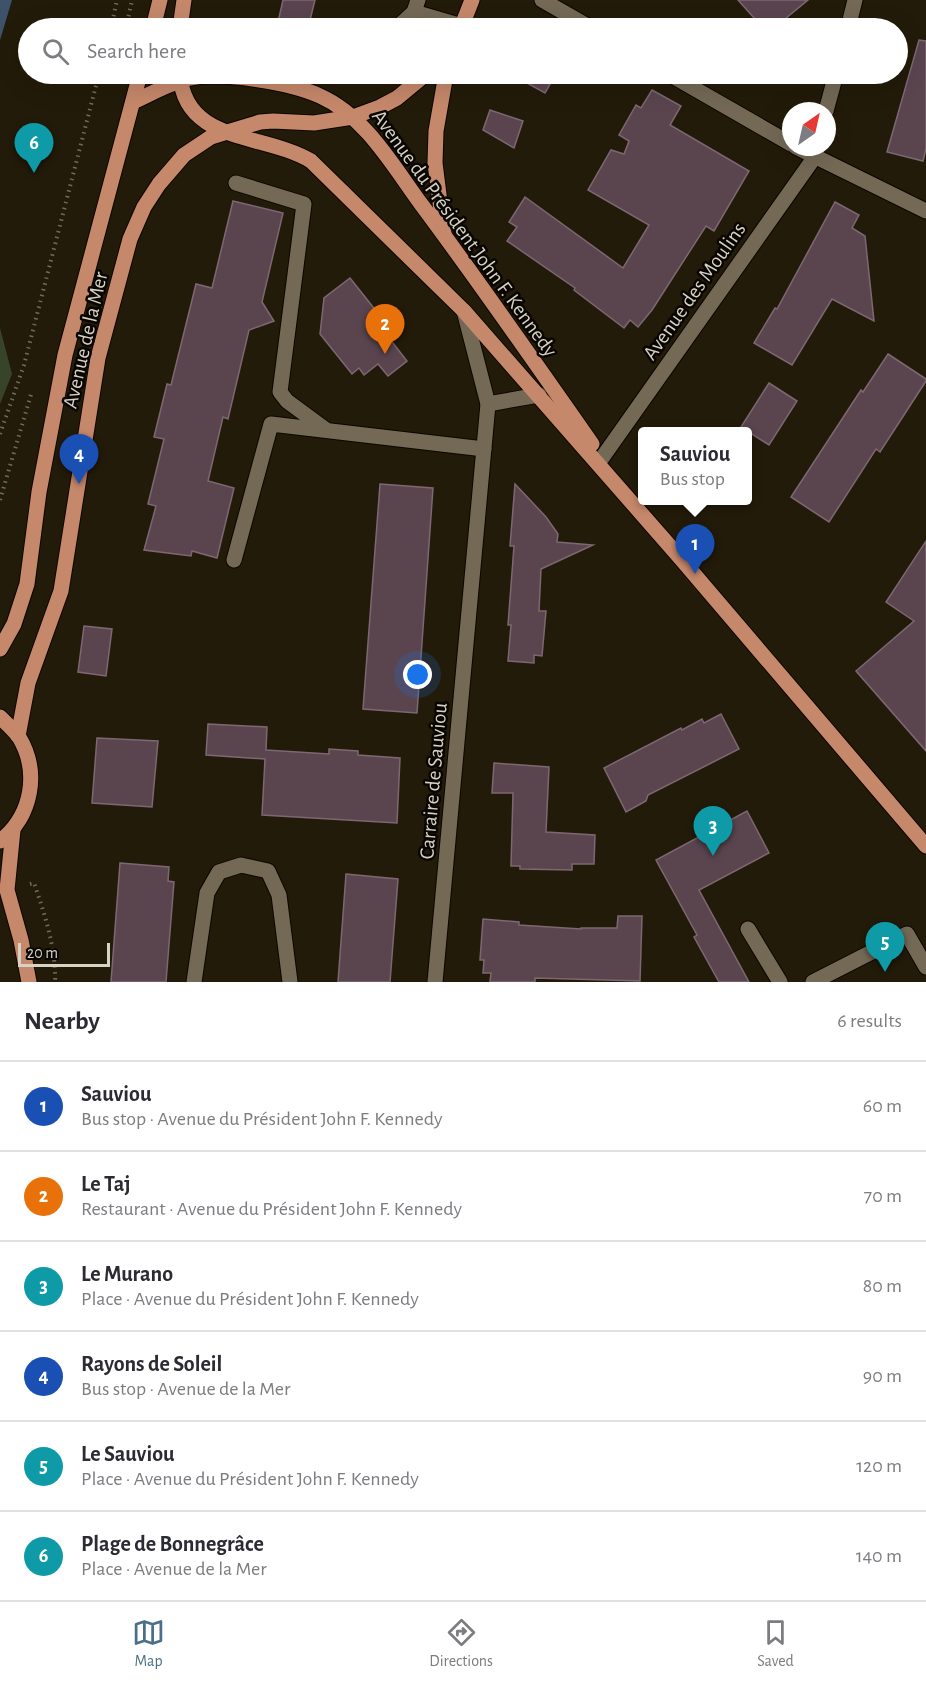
<!DOCTYPE html>
<html lang="en">
<head>
<meta charset="utf-8">
<style>
  body { margin:0; font-family:"Alegreya Sans",sans-serif; background:#f7f7f7; color:#2b2b33 }
  .compass { position:absolute; left:782px; top:102px; width:54px; height:54px; border-radius:50%; background:#fff; box-shadow:0 6px 24px #0002; rotate:34deg }
  .scale { position:absolute; left:18px; bottom:15px; width:92px; box-sizing:border-box; padding-left:6px; border:3px solid #d7d2c6; border-top:0; font-size:16px; line-height:21px; white-space:nowrap; color:#d7d2c6; -webkit-text-stroke:4px #090602; paint-order:stroke }
  .you { position:absolute; left:418px; top:675px; width:21px; height:21px; margin:-15px; border:4px solid #fff; border-radius:50%; background:#1a73e8; box-shadow:0 0 0 9px #1a73e833 }
  .badge { display:grid; place-items:center; width:39px; height:39px; border-radius:50%; background:#496f89; color:#fff; font-size:20px; font-weight:700 }
  .pin { position:absolute; translate:-50% -50px; filter:drop-shadow(0 2px 3px #0008) }
  .pin::after { content:''; position:absolute; top:32px; width:21px; height:18px; background:inherit; clip-path:polygon(0 0,100% 0,50% 100%) }
  .popup { position:absolute; left:638px; top:427px; width:114px; height:78px; box-sizing:border-box; display:grid; place-content:center; border-radius:6px; background:#fff; filter:drop-shadow(0 2px 4px #0005); font-size:20px; white-space:nowrap; color:#7c7c81 }
  .popup b { font-size:22px; color:#2b2b33 }
  .popup::after { content:''; position:absolute; left:50%; top:100%; margin-left:-12px; border:12px solid transparent; border-top-color:#fff }
  .list { margin:0; padding:0; list-style:none }
  h2 { display:flex; justify-content:space-between; align-items:center; height:78px; margin:0; padding:0 24px; font-size:26px }
  h2 small { font-size:20px; font-weight:400; color:#7c7c81 }
  .list li { display:grid; grid-template-columns:39px 1fr auto; gap:18px; align-items:center; box-sizing:border-box; height:90px; padding:0 24px; border-top:2px solid #e1e1e2 }
  .list b { display:block; font-size:22px; white-space:nowrap }
  .list p { margin:0; font-size:20px; white-space:nowrap; color:#7c7c81 }
  .list em { font-size:20px; font-style:normal; color:#7c7c81 }
  .icon { flex:none; width:33px; height:33px; fill:none; stroke:currentColor; stroke-width:2; stroke-linecap:round; stroke-linejoin:round }
  .map { position:relative; flex:none; width:926px; height:982px; overflow:hidden }
  .search { position:absolute; background:#fff; box-shadow:0 6px 24px #0002; left:18px; right:18px; top:18px; height:66px; display:flex; align-items:center; gap:15px; box-sizing:border-box; padding:0 21px; border-radius:33px; color:#7c7c81; font-size:22px }
  .sheet { height:618px; background:#fff }
  nav { display:flex; justify-content:space-around; align-items:center; box-sizing:border-box; height:84px; border-top:2px solid #e1e1e2; background:#fff; font-size:16px; color:#7c7c81 }
  nav a { display:grid; justify-items:center; gap:3px }
  nav .on { color:#496f89 }
  .map>svg:first-child { display:block }
  .green { fill:#38442a }
  .water { fill:#3e526b }
  .building { fill:#5a454f; stroke:#7d6772; stroke-width:1.5 }
  .lines { fill:none; stroke-linecap:round; stroke-linejoin:round }
  .minor-casing { stroke:#0c0600; stroke-width:17 }
  .major-casing { stroke:#0c0600; stroke-width:17 }
  .path { stroke:#716b5b; stroke-width:4; stroke-dasharray:1.5 4.5; stroke-linecap:butt }
  .minor { stroke:#736955; stroke-width:15 }
  .major { stroke:#c6886b; stroke-width:15 }
  .labels { text-anchor:middle; stroke-width:5; stroke-linejoin:round; paint-order:stroke }
  .street-label { font-size:21px; fill:#d7d2c6; stroke:#090602 }
</style>
</head>
<body>
<div class="map">
<svg width="926" height="982" viewBox="0 0 926 982">
  <rect width="100%" height="100%" fill="#231b09"/>
  <!-- green -->
  <path class="green" d="M0,328L12,374L0,404Z"/>
  <!-- water -->
  <path class="water" d="M0,0H12L0,40Z"/>
  <!-- building -->
  <g class="building">
    <path d="M283,0H315L308,28L278,22Z"/>
    <path d="M738,0H808L774,28H763Z"/>
    <path d="M919,40L926,41V149L923,161L887,152Z"/>
    <path d="M515,74H556L545,93L514,76Z"/>
    <path d="M652,90L681,106L670,125L749,171L714,231L706,226L652,310L638,327L630,320L624,328L574,290L575,288L507,241L517,227L509,222L525,197L623,268L649,225L588,190L611,150L624,154L629,141L619,135L636,105L641,108Z"/>
    <path d="M490,110L523,121L514,148L483,130Z"/>
    <path d="M233,201L283,213L262,302L274,321L249,330L228,419L223,417L208,481L234,488L217,558L192,551L191,556L144,550L156,506L148,504L164,439L154,437L167,384L171,385L196,284L212,288Z"/>
    <path d="M835,202L859,215L852,228L865,236L874,321L832,299L792,365L754,343L775,308L777,309Z"/>
    <path d="M350,278L384,321L379,325L407,361L388,376L378,364L364,375L359,368L352,374L320,334L324,298Z"/>
    <path d="M888,354L926,379V381L880,452L876,449L829,522L791,497L861,390L863,392Z"/>
    <path d="M769,383L797,401L769,445L741,427Z"/>
    <path d="M380,484L433,488L417,713L363,709Z"/>
    <path d="M515,484L546,517L558,534L557,542L593,545L541,569L539,611H546L542,656L534,655V663L508,661L511,625H508L514,546H510Z"/>
    <path d="M926,541V751L856,671L914,621L886,602Z"/>
    <path d="M84,626L112,629L106,676L78,672Z"/>
    <path d="M721,714L739,749L648,795L646,801L626,812L604,768L681,728L682,730L702,719L704,723Z"/>
    <path d="M208,724L267,727L266,750L329,754V749L358,751V755L400,758L397,823L262,815L265,759L206,755Z"/>
    <path d="M97,738L158,741L152,807L92,803Z"/>
    <path d="M494,763L549,767L546,832L595,835L594,864H572V870L520,869V866H511L513,793H492Z"/>
    <path d="M747,811L769,853L699,890L749,982H719L694,937L697,935L656,860Z"/>
    <path d="M120,863L169,867L168,881L174,882L166,982H111Z"/>
    <path d="M346,874L398,879L390,982H338Z"/>
    <path d="M618,916H642L640,981L535,978V982H490L491,973H483L484,960H480L483,919L519,922V925L581,929V928H617Z"/>
  </g>
  <g class="lines">
    <!-- minor casing -->
    <g class="minor-casing">
      <g id="minor">
        <path d="M418,0L414,12L462,26"/>
        <path d="M542,0L591,28"/>
        <path d="M393,28L400,25L414,12"/>
        <path d="M848,28L855,0"/>
        <path d="M669,74L791,144"/>
        <path d="M826,111L836,74"/>
        <path d="M796,147L926,211"/>
        <path d="M236,183L304,204L280,392L287,401L325,429"/>
        <path d="M488,404L539,395"/>
        <path d="M602,458L814,158L817,147"/>
        <path d="M234,560L271,424L484,449"/>
        <path d="M748,929L780,982"/>
        <path d="M194,982L207,893L219,872L241,865L268,871L279,895L290,982"/>
        <path d="M435,982L488,404L464,311"/>
        <path d="M813,982L907,934L926,967"/>
      </g>
    </g>
    <!-- major casing -->
    <g class="major-casing">
      <g id="major">
        <path d="M153,28L160,0"/>
        <path d="M180,28L184,0"/>
        <path d="M461,28L472,0"/>
        <path d="M180,74C184,144 265,133 311,161L464,311L682,560L926,846"/>
        <path d="M133,102C151,94 171,82 191,78C221,71 292,83 320,96C365,116 393,166 421,204C480,283 536,364 592,444"/>
        <path d="M444,234L435,163L436,131L446,74"/>
        <path d="M0,649L14,624L27,584L39,492L65,355L140,74"/>
        <path d="M0,717C6,723 14,730 19,737C40,772 32,816 0,841"/>
        <path d="M18,736L28,683L61,591L98,358L130,239L144,207L159,184L184,155L211,137L260,122L273,121L314,123L353,117L380,107L397,98L426,74"/>
        <path d="M13,830L7,890L21,940L29,982"/>
      </g>
    </g>
    <!-- path -->
    <g class="path">
      <path d="M111,28L117,0"/>
      <path d="M126,28L132,0"/>
      <path d="M0,434L24,365L99,74"/>
      <path d="M0,500L32,391"/>
      <path d="M30,884L34,883C45,915 56,948 55,982"/>
    </g>
    <!-- minor -->
    <use href="#minor" class="minor"/>
    <!-- major -->
    <use href="#major" class="major"/>
  </g>
  <g class="labels">
    <!-- street labels -->
    <g class="street-label">
      <text transform="translate(465 233) rotate(54)" y="7">Avenue du Président John F. Kennedy</text>
      <text transform="translate(694 291) rotate(-55)" y="7">Avenue des Moulins</text>
      <text transform="translate(85 340) rotate(-77)" y="7">Avenue de la Mer</text>
      <text transform="translate(433 781) rotate(-85)" y="7">Carraire de Sauviou</text>
    </g>
  </g>
</svg>
<svg class="compass" viewBox="-18 -18 36 36"><path d="M0-13l5 13h-10z" fill="#e53935"/><path d="M0 13l5-13h-10z" fill="#7c7c81"/></svg>
<div class="scale">20 m</div>
<div class="you"></div>
<div class="pin badge" style="left:695px;top:574px;background:#1a4fb4">1</div>
<div class="popup"><b>Sauviou</b>Bus stop</div>
<div class="pin badge" style="left:385px;top:354px;background:#e8710a">2</div>
<div class="pin badge" style="left:713px;top:856px;background:#0f9aa8">3</div>
<div class="pin badge" style="left:79px;top:484px;background:#1a4fb4">4</div>
<div class="pin badge" style="left:885px;top:972px;background:#0f9aa8">5</div>
<div class="pin badge" style="left:34px;top:173px;background:#0f9aa8">6</div>
<div class="search"><svg class="icon" aria-label="search" viewBox="0 0 24 24"><circle cx="10" cy="10" r="6"/><path d="M15 15l6 6"/></svg>Search here</div>
</div>
<section class="sheet">
<h2>Nearby<small>6 results</small></h2>
<ul class="list">
<li><span class="badge" style="background:#1a4fb4">1</span><div><b>Sauviou</b><p>Bus stop · Avenue du Président John F. Kennedy</p></div><em>60 m</em></li>
<li><span class="badge" style="background:#e8710a">2</span><div><b>Le Taj</b><p>Restaurant · Avenue du Président John F. Kennedy</p></div><em>70 m</em></li>
<li><span class="badge" style="background:#0f9aa8">3</span><div><b>Le Murano</b><p>Place · Avenue du Président John F. Kennedy</p></div><em>80 m</em></li>
<li><span class="badge" style="background:#1a4fb4">4</span><div><b>Rayons de Soleil</b><p>Bus stop · Avenue de la Mer</p></div><em>90 m</em></li>
<li><span class="badge" style="background:#0f9aa8">5</span><div><b>Le Sauviou</b><p>Place · Avenue du Président John F. Kennedy</p></div><em>120 m</em></li>
<li><span class="badge" style="background:#0f9aa8">6</span><div><b>Plage de Bonnegrâce</b><p>Place · Avenue de la Mer</p></div><em>140 m</em></li>
</ul>
</section>
<nav>
<a class="on"><svg class="icon" aria-label="map" viewBox="0 0 24 24"><path d="M3 6l6-2 6 2 6-2v14l-6 2-6-2-6 2zM9 4v14M15 6v14"/></svg>Map</a>
<a><svg class="icon" aria-label="directions" viewBox="0 0 24 24"><path d="M12 3l9 9-9 9-9-9zM9 14v-3h6M13 9l2 2-2 2"/></svg>Directions</a>
<a><svg class="icon" aria-label="saved" viewBox="0 0 24 24"><path d="M7 4h10v16l-5-4-5 4z"/></svg>Saved</a>
</nav>
</body>
</html>
